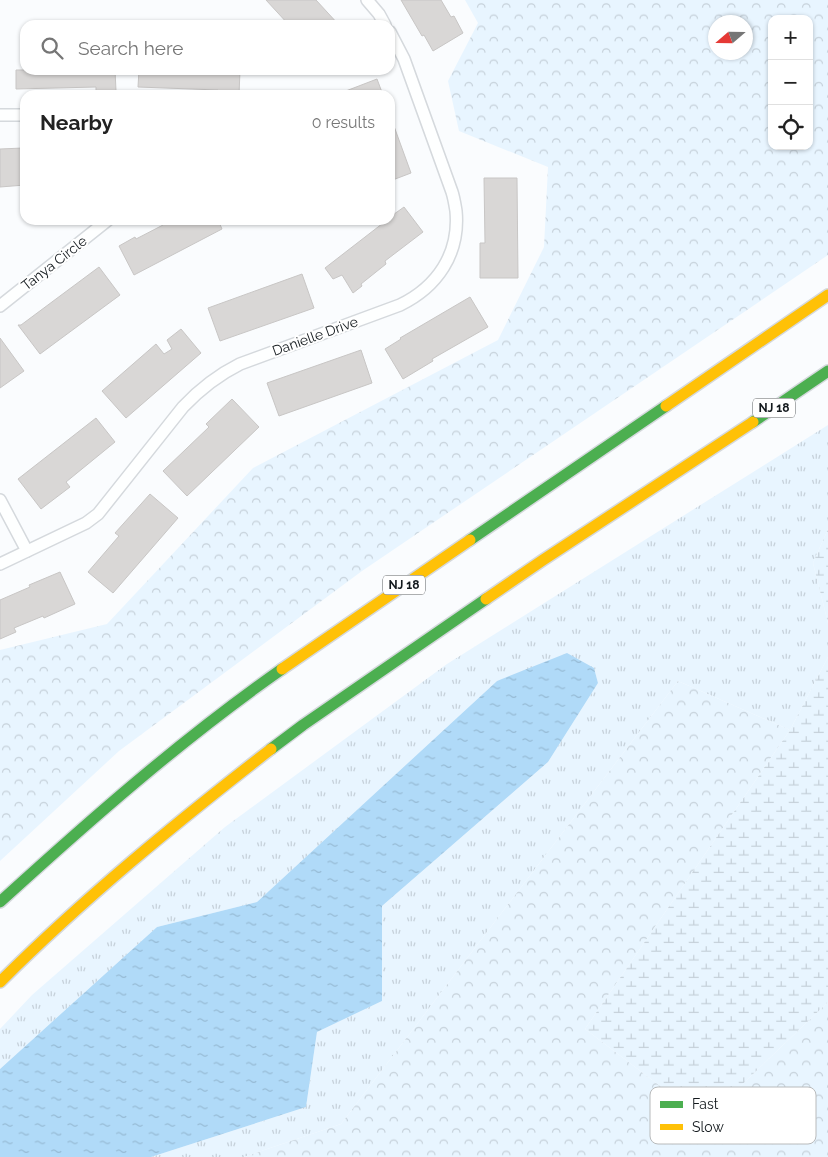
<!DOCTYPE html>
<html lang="en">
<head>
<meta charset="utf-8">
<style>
  body { margin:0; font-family:Raleway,sans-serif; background:#f2f2f2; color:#222 }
  .controls { position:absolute; right:15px; top:15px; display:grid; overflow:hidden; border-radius:10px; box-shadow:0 1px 4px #0004 }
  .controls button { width:45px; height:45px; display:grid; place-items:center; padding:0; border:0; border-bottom:1px solid #e0e0e0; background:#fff; color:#222; font:25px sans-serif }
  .compass { position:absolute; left:708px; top:15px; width:45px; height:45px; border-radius:50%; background:#fff; box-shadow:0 1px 4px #0004; rotate:250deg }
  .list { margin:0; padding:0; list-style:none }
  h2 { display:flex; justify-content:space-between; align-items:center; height:65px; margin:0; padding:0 20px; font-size:21px }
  h2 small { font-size:16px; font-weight:400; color:#767676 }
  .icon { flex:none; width:28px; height:28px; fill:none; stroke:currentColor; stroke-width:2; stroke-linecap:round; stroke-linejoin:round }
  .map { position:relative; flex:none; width:828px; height:1157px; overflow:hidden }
  .search { position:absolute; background:#fff; box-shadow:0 1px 4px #0004; left:20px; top:20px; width:375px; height:55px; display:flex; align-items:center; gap:12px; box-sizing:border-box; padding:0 18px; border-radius:15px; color:#767676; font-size:19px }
  .panel { position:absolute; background:#fff; box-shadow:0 1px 4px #0004; left:20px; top:90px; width:375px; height:135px; border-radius:15px }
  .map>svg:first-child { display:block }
  .grass { fill:url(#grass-tufts) }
  .forest { fill:url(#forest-crowns); fill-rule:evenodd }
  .wetland { fill:url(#wetland-marsh) }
  .water { fill:url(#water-ripples) }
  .building { fill:#d9d7d6; stroke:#c8c6c5 }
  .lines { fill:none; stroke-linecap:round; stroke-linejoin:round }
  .street-casing { stroke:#d5d9dd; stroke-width:14 }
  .fast-casing { stroke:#d5d9dd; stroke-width:14 }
  .slow-casing { stroke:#d5d9dd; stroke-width:14 }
  .street { stroke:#feffff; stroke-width:11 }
  .fast { stroke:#4caf50; stroke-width:11 }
  .slow { stroke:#ffc107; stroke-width:11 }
  .labels { text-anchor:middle; stroke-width:4; stroke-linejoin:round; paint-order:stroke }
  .shield { fill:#fff; stroke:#5a5e61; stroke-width:1 }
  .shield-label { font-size:12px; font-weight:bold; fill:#13191d }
  .street-label { font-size:14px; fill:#13191d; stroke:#fff }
  .key { fill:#fff; stroke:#b8babb; stroke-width:1 }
  .key-label { font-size:14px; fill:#13191d }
</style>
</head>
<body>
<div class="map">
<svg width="828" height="1157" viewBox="0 0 828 1157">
  <defs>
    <pattern id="grass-tufts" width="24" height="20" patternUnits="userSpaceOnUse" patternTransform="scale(1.25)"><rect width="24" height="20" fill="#e8f5ff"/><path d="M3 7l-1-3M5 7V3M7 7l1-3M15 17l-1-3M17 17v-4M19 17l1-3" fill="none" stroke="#c6d1da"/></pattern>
    <pattern id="forest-crowns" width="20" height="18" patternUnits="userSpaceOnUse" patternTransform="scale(1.25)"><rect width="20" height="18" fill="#e8f5ff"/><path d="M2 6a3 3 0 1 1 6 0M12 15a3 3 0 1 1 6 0" fill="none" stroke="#c6d1da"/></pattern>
    <pattern id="wetland-marsh" width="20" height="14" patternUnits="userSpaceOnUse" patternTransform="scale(1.25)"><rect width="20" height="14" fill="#e8f5ff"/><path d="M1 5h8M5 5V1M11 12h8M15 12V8" fill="none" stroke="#c6d1da"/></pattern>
    <pattern id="water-ripples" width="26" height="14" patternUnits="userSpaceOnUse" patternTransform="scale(1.25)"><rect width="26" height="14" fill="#b0daf8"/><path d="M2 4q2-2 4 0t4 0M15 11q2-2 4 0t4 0" fill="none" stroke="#96bad4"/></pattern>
  </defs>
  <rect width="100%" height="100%" fill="#fafcfe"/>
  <!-- grass -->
  <path class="grass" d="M828,425V529L813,563L828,623V657L790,730L678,681L341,1124L244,1157H151L306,1107L317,1032L382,1001V906L548,762L598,683L594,668L497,681L257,902L157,927L0,1069V1029L32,995L225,827L447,664Z"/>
  <!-- forest -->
  <g class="forest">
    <path d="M465,0H828V255L362,571L119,751L0,861V650L107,624L253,468L498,340L544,247L548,167L459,131L448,81L478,23ZM772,19H809V146H772ZM716,22H746V52H716Z"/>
    <path d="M678,681L790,730L585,1029L705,1120L828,1002V1157H244L341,1124Z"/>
  </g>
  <!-- wetland -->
  <g class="wetland">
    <path d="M828,529V623L813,563Z"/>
    <path d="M828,657V1002L705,1120L585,1029L790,730Z"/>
  </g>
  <!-- water -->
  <path class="water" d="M567,653L594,668L598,683L548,762L382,906V1001L317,1032L306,1107L151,1157H0V1069L157,927L257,902L497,681Z"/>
  <!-- building -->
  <g class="building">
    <path d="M266,0H316L339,25H289Z"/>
    <path d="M401,0H441L451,17L454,16L463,33L433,51L424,35L422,36Z"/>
    <path d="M16,70H115L116,91L96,92V87L16,89Z"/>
    <path d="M139,70H240L239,95H218V90L138,87Z"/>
    <path d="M377,79L383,95H338V94Z"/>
    <path d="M391,118L411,173L390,181V119Z"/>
    <path d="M23,148V153H25V185L0,187V149Z"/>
    <path d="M484,178H517L518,278H480V243H485Z"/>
    <path d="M404,207L423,232L385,261L386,264L361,284L362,286L353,293L342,275L333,279L325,268L387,220H390V217Z"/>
    <path d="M160,220H218L222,229L134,275L119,246L135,237L136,239L163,225Z"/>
    <path d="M99,267L120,295L40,354L18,325H21Z"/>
    <path d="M302,274L314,308L220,341L208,308Z"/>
    <path d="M470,297L488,327L432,359L433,361L403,379L385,349L401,339L400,338Z"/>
    <path d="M181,329L201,353L126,418L102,391L156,344L164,354L172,349L167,340Z"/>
    <path d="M0,338L24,371L0,388Z"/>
    <path d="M361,350L372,383L279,416L267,383Z"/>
    <path d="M232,399L259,427L187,496L163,471L209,427L206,424Z"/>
    <path d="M96,418L115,442L66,482L70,487L41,509L18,479Z"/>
    <path d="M150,494L178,518L113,593L88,572L119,536L115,533Z"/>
    <path d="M60,572L75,604L44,618L43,616L14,628L16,632L0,639V600L30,587L29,585Z"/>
  </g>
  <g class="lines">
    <!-- street casing -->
    <g class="street-casing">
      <g id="street">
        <path d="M367,0L379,14L385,25"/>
        <path d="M0,115H25"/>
        <path d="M0,306L108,220"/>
        <path d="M0,500L27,551"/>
        <path d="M0,564L86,523L98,514L183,407C200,389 218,375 240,364L400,305C437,287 460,254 456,211C455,205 454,198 452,192L404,59L390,32"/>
      </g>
    </g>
    <!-- fast casing -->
    <g class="fast-casing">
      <g id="fast">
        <path d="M753,422L828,371"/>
        <path d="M470,540L666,406"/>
        <path d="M271,749L303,725L486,599"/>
        <path d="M0,902C90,820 182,739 282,669"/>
      </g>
    </g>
    <!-- slow casing -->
    <g class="slow-casing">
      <g id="slow">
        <path d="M666,406L828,295"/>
        <path d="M486,599L543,560L753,422"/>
        <path d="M282,669L470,540"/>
        <path d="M0,982C84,898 177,822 271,749"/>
      </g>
    </g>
    <!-- street -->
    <use href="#street" class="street"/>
    <!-- fast -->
    <use href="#fast" class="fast"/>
    <!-- slow -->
    <use href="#slow" class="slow"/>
  </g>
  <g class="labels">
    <!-- shield labels -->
    <g class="shield">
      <rect x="753" y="398.5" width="42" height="19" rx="4"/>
      <rect x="383" y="575.5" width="42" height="19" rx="4"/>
    </g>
    <g class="shield-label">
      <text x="774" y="412">NJ 18</text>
      <text x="404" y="589">NJ 18</text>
    </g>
    <!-- street labels -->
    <g class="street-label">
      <text transform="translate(54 263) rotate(-38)" y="5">Tanya Circle</text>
      <text transform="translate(315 336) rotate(-20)" y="5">Danielle Drive</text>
    </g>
  </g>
  <!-- legend -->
  <rect x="650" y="1087" width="166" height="57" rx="8" class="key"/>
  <rect x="660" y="1101" width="23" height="7" fill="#4caf50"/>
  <rect x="660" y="1124" width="23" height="6" fill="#ffc107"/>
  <g class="key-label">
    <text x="692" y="1109">Fast</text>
    <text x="692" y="1132">Slow</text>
  </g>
</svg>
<div class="controls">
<button>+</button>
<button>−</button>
<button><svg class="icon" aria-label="locate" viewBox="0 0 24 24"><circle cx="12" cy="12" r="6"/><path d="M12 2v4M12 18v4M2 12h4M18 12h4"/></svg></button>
</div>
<svg class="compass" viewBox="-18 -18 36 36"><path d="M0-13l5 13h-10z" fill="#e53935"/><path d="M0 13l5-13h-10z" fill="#767676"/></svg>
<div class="search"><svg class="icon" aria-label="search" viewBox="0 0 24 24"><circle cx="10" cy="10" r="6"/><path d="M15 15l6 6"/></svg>Search here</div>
<section class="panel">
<h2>Nearby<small>0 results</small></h2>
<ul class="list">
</ul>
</section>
</div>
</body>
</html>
